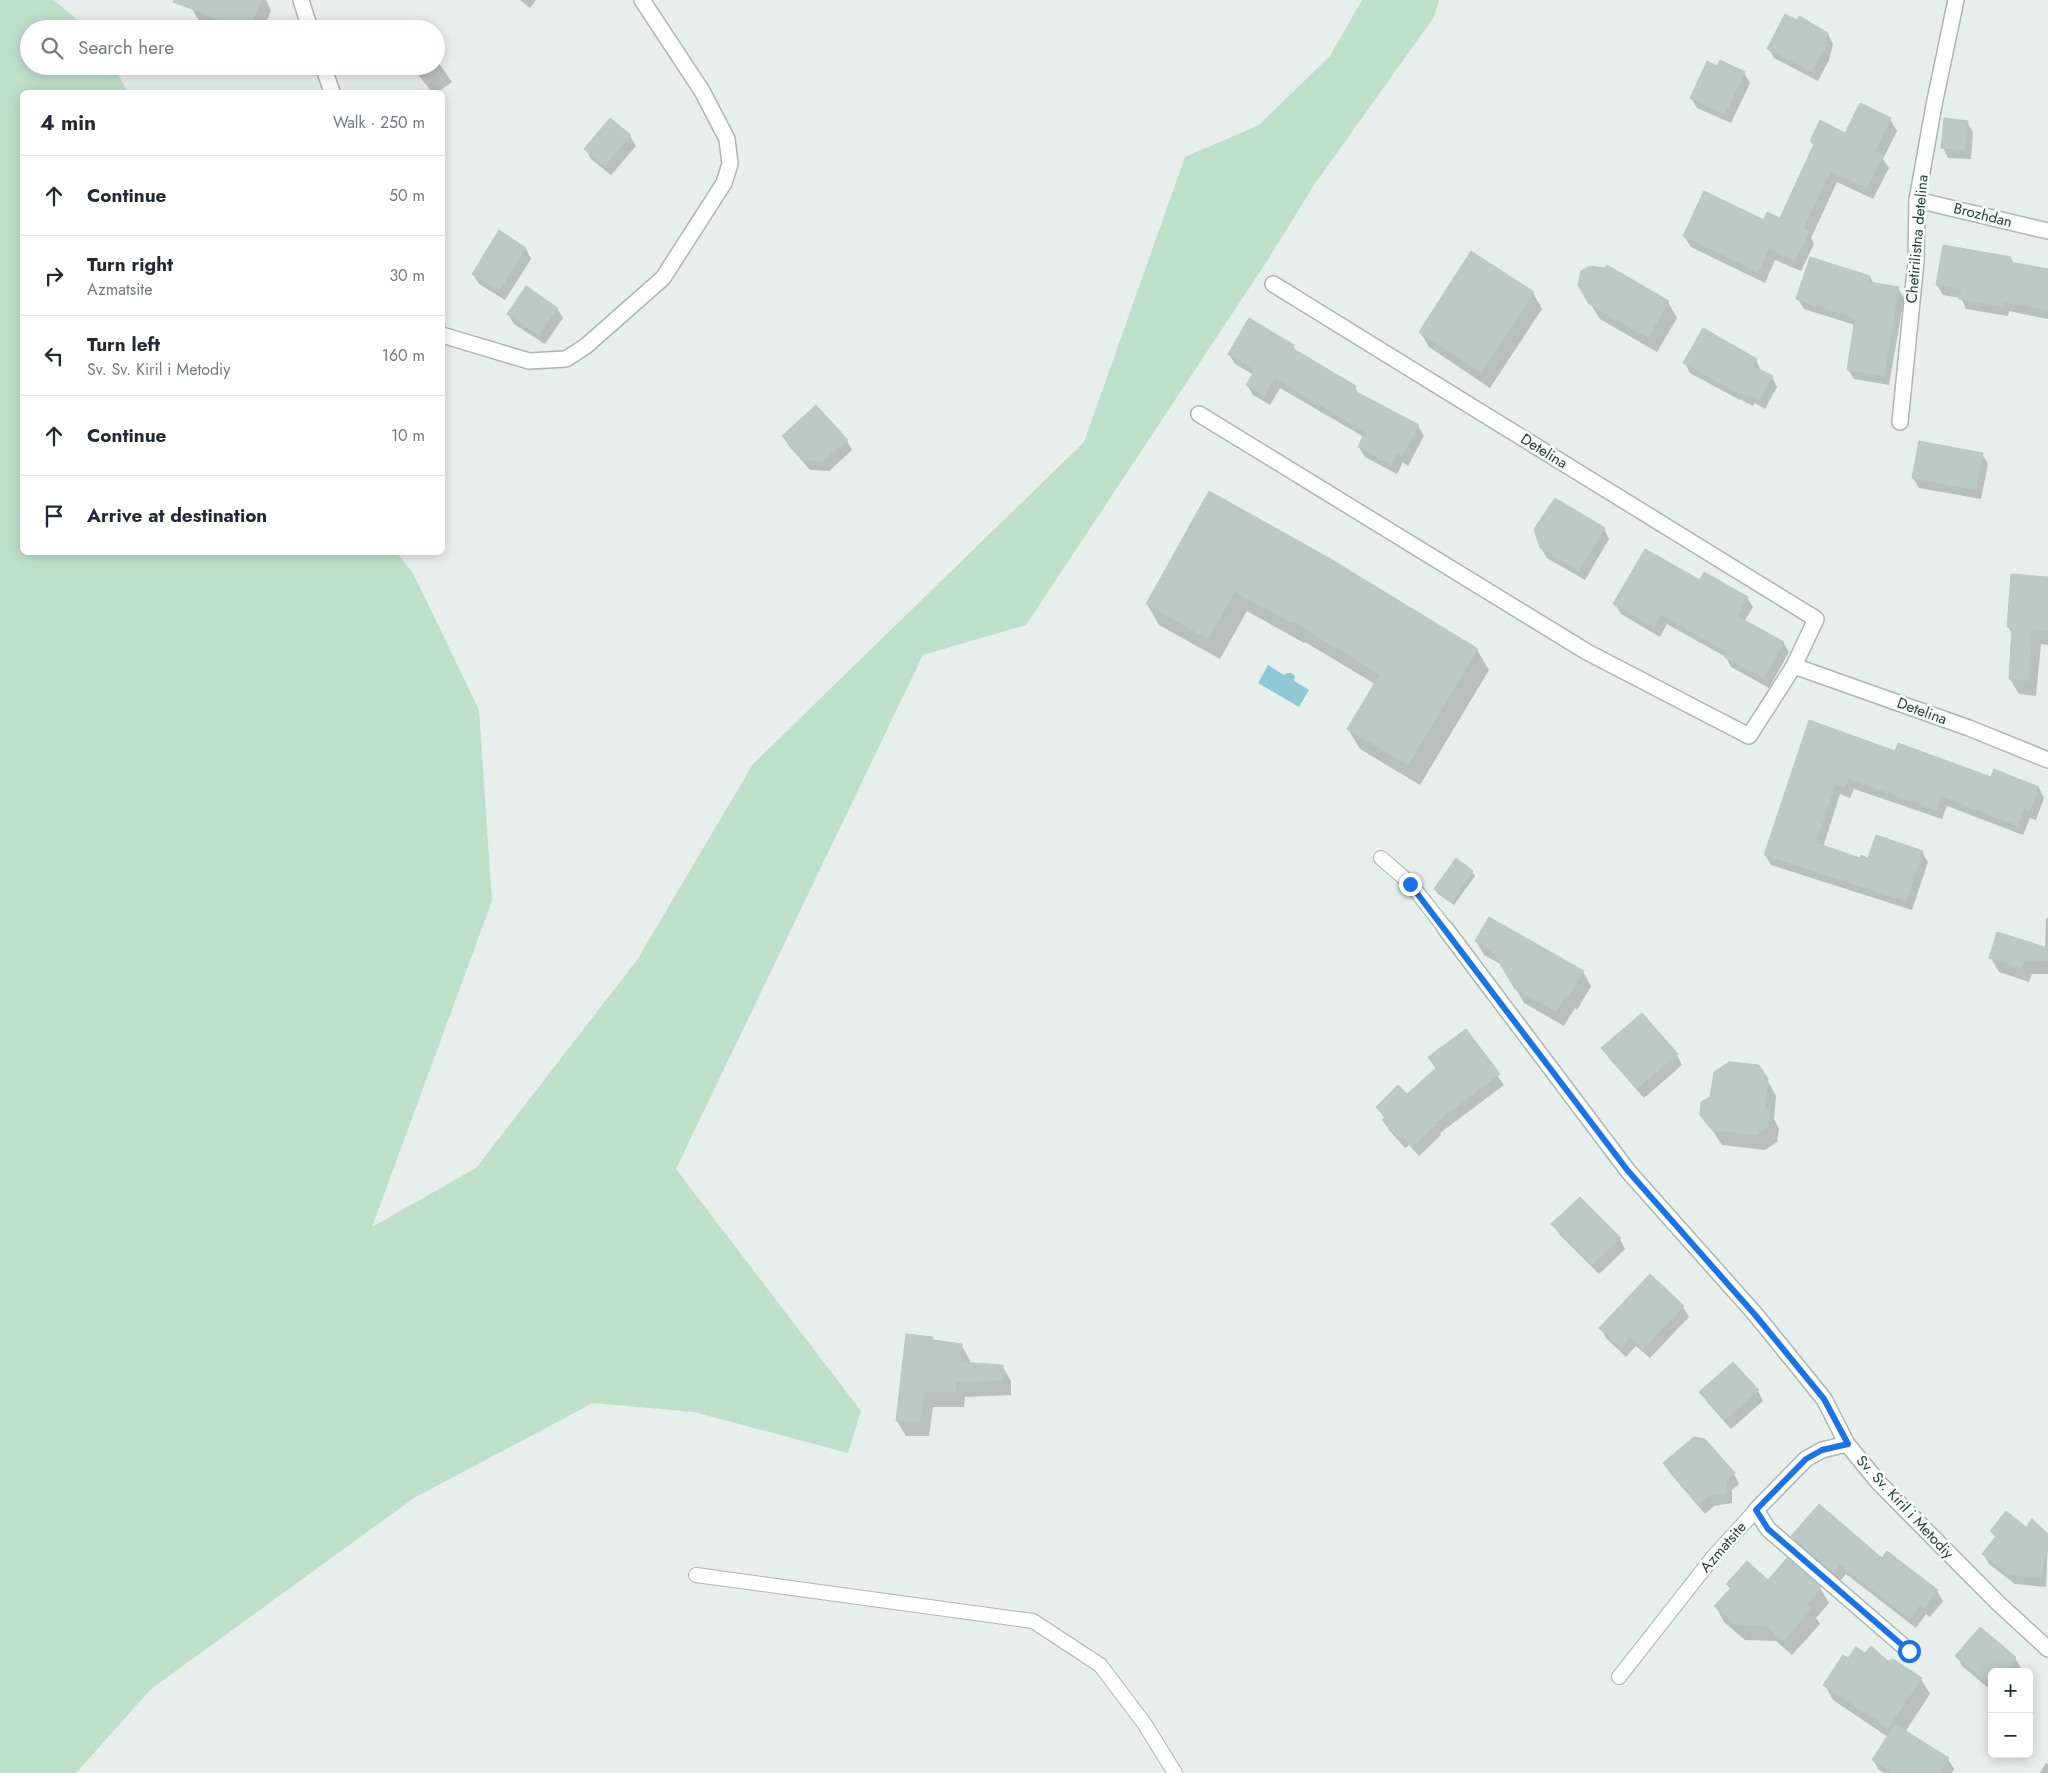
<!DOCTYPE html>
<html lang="en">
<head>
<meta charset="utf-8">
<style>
  body { margin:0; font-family:Jost,sans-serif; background:#f2f2f3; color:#1f2937 }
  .controls { position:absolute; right:15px; bottom:15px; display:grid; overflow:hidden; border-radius:8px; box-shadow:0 2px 12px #0003 }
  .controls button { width:45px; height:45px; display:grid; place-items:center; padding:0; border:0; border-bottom:1px solid #e0e1e3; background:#fff; color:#1f2937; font:25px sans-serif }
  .stop { position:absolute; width:15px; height:15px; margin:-11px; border:4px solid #1a73e8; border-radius:50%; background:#fff }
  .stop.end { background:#1a73e8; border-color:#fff; box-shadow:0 1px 5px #0008 }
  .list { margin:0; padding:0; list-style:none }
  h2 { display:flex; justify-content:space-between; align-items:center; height:65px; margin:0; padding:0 20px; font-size:21px }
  h2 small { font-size:16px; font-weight:400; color:#747a83 }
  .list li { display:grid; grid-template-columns:32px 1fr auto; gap:15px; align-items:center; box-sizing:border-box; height:80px; padding:0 20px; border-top:1px solid #e0e1e3 }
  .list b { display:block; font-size:19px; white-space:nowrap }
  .list p { margin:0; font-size:16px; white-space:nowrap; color:#747a83 }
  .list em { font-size:16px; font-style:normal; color:#747a83 }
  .icon { flex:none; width:28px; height:28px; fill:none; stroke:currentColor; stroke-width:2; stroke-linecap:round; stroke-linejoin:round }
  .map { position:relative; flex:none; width:2048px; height:1773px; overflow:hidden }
  .search { position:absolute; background:#fff; box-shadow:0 2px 12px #0003; left:20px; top:20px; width:425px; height:55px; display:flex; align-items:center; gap:12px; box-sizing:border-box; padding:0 18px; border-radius:28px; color:#747a83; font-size:19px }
  .panel { position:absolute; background:#fff; box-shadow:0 2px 12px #0003; left:20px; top:90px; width:425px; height:465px; border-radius:8px }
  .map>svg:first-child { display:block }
  .green { fill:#bfe0c8 }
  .water { fill:#8ec9d4 }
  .shadow { fill:#0003 }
  .building { fill:#bbcac4; stroke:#b8c9c2 }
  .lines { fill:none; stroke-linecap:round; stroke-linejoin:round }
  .lane-casing { stroke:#a8b8b2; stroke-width:16 }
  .street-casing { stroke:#a8b8b2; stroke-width:18 }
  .lane { stroke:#fff; stroke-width:14 }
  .street { stroke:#fff; stroke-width:15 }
  .route { stroke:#1a73e8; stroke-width:6 }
  .labels { text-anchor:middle; stroke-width:5; stroke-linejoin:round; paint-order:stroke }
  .street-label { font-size:15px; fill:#24423a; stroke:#f7fbf9 }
</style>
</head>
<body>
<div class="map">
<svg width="2048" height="1773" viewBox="0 0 2048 1773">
  <rect width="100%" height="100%" fill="#e6efeb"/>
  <!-- green -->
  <path class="green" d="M0,0H54L88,29H29V66H113L128,92H22V552L397,553L413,573L479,710L492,901L372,1227L476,1168L637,960L753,764L1084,442L1185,157L1259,125L1330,56L1362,0H1439L1434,17L1314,185L1269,258L1026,625L923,655L676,1169L861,1411L848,1453L694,1412L593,1403L414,1498L151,1689L76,1773H0Z"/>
  <!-- water -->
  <path class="water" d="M1268,665L1284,675L1287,673H1291L1295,676L1294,681L1309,690L1299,707L1258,683Z"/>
  <!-- shadow -->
  <g class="shadow">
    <path d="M196,0H266L271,10L264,29H214L201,24L192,9Z"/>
    <path d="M520,0H536L530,8Z"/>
    <path d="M1828,34L1833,44L1829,60L1818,81L1774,58L1769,49Z"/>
    <path d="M436,59L452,82L438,92H432L411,66H436Z"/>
    <path d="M1717,68L1744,73L1750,83L1731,123L1697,108L1691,98Z"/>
    <path d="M1890,119L1897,131L1883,159L1889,168L1873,199L1837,182L1811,238L1814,244L1801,271L1775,260L1765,283L1691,247L1684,236L1780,220L1814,147L1811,141L1846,134Z"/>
    <path d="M1967,122L1973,132L1971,159L1948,158L1943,148Z"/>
    <path d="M630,136L636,146L611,175L591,159L586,149Z"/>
    <path d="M500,232L526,249L531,259L505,300L479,284L473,274Z"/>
    <path d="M1472,253L1533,293L1542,309L1490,388L1429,347L1420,332Z"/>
    <path d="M2011,258L2014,264L2048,271V319L2009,311L2008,316L1966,309L1961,298L1943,295L1937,285Z"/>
    <path d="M1870,277L1874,284L1898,288L1904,298L1889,385L1854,379L1848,369L1855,325L1804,309L1798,299Z"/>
    <path d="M1588,300L1668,302L1677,318L1657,352L1600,319Z"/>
    <path d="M557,308L563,318L545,344L514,324L508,314Z"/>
    <path d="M1249,320L1293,346L1297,353L1355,387L1359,395L1418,426L1424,436L1408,466L1403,462L1397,474L1365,457L1359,447L1364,437L1280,388L1270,405L1253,395L1247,385L1254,375L1235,364L1229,354Z"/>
    <path d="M1756,360L1761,371L1772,377L1777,387L1765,409L1755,403L1753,406L1740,399V400L1690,373L1685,363Z"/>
    <path d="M784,437L847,441L852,450L829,471L810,470L789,446Z"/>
    <path d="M1982,454L1988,464L1981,499L1919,488L1913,478Z"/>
    <path d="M1210,493L1477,650L1489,670L1420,785L1360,749L1348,729L1375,684L1305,642L1304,643L1247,611L1220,659L1159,625L1147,604Z"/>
    <path d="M1604,529L1609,539L1585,580L1547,558L1541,548Z"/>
    <path d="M2048,578V645L2041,644L2036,696L2019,694L2010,679L2013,635L2008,627Z"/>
    <path d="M1700,582L1747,598L1753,607L1744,622L1783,642L1789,652L1769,688L1731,667L1726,657L1667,624L1660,637L1621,614L1615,604Z"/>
    <path d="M1810,722L1896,752L1992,778L2039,788L2044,798L2036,820L2030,818L2023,835L1947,806L1942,819L1854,789L1850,798L1840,794L1823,847L1861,860L1922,852L1928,862L1912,910L1771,865L1765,855Z"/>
    <path d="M1472,872L1475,876L1454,905L1438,894L1435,889Z"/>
    <path d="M2046,918H2048V974H2032L2029,982L1999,972L1991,958L2045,948Z"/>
    <path d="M1476,941L1583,972L1591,986L1577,1010L1575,1008L1564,1026L1524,1003L1502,965L1484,955Z"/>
    <path d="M1465,1030L1504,1085L1440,1133L1441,1135L1419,1156L1409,1145L1405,1148L1389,1130L1383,1120L1385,1119L1377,1107L1406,1096L1437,1069L1429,1057Z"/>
    <path d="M1603,1048L1677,1055L1682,1065L1644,1098L1609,1058Z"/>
    <path d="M1767,1080L1776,1096L1774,1119L1779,1129L1777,1142L1765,1150L1722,1145L1702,1115Z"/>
    <path d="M1553,1224L1620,1239L1625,1249L1599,1274L1559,1234Z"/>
    <path d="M1683,1307L1689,1317L1650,1358L1636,1346L1626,1357L1606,1338L1601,1328Z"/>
    <path d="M932,1338L934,1341L961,1345L970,1360V1364L1002,1366L1011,1381V1395L965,1397L964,1407H933L929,1436H906L897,1421Z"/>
    <path d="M1758,1391L1763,1401L1731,1429L1707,1402L1701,1392Z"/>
    <path d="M1664,1463L1734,1474L1739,1484L1732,1490V1503L1714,1506L1705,1514L1670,1473Z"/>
    <path d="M2027,1528L2048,1536L2046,1587L2015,1584L1989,1564L1984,1554L1996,1538L1992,1531Z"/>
    <path d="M1792,1536L1882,1560L1887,1553L1937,1591L1943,1601L1930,1617L1926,1614L1916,1628L1846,1574L1839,1582L1798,1546Z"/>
    <path d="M1768,1582L1820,1588L1829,1603L1816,1618L1820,1624L1792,1655L1776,1641L1745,1640L1724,1622L1716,1607L1731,1590L1727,1584Z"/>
    <path d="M1957,1656L2015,1658L2021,1668L2018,1672H1992V1691L1962,1666Z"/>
    <path d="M1849,1660L1888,1663L1921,1679L1930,1694L1905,1732L1948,1759L1954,1769L1952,1773H1884L1879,1770L1873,1760L1888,1737L1833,1700L1825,1685Z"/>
    <path d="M2046,1763L2048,1764V1773H2040Z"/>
  </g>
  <!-- building -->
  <g class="building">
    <path d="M174,0H261L250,29H244L173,2Z"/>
    <path d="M1785,14L1797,20L1799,16L1828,33L1824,49L1812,72L1767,49Z"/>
    <path d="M1720,60L1745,72L1725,114L1690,98L1707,61L1717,66Z"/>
    <path d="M1860,103L1891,118L1875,151L1883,155L1867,188L1831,171L1803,229L1809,232L1795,261L1769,249L1758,272L1683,236L1704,191L1764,220L1767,212L1780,218L1814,144L1810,141L1820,120L1845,133Z"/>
    <path d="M610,118L631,135L605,166L584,149Z"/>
    <path d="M1944,118L1968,121L1965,150L1941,148Z"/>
    <path d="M499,230L526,248L499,291L472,274Z"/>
    <path d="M1943,245L2011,257L2010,262L2048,269V310L2003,302V307L1959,299L1961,289L1936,285Z"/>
    <path d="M1471,251L1534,292L1481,373L1419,332Z"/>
    <path d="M1810,257L1870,276L1869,282L1899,287L1884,376L1847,370L1855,318L1796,299Z"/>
    <path d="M1607,265L1669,301L1648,338L1589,304L1578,285L1581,271L1590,266L1605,268Z"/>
    <path d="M526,286L558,308L539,335L507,314Z"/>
    <path d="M1249,318L1294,345L1292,348L1356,386L1353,390L1419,425L1402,457L1397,453L1391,465L1358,447L1365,432L1274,378L1264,396L1246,385L1255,370L1228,354Z"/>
    <path d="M1703,328L1757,359L1753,366L1773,376L1759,400L1749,394L1747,397L1734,390V391L1683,363Z"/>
    <path d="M816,405L848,440L823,461L803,460L782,436Z"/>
    <path d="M1919,441L1983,453L1976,490L1912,478Z"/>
    <path d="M1209,491L1329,558L1478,649L1408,765L1347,729L1380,674L1293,622L1292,623L1235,592L1208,639L1146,604Z"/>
    <path d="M1555,498L1605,528L1579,571L1540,548L1534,529Z"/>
    <path d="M1645,549L1700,580L1704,572L1748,597L1737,616L1784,642L1764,678L1724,657L1727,652L1661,615L1654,627L1613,604Z"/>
    <path d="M2011,574L2048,577V630L2032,629L2028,681L2009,679L2012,627H2007Z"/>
    <path d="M1809,720L1895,751L1898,743L1991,777L1994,769L2039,787L2030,811L2024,809L2018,826L1941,796L1937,810L1848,779L1845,788L1835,785L1816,843L1860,858L1861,855L1868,858L1876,835L1923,851L1906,901L1764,855Z"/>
    <path d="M1456,858L1473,871L1452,902L1434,889Z"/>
    <path d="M1489,917L1584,971L1569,996L1566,995L1556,1012L1515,989L1493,952L1475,941Z"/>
    <path d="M1997,932L2048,948V961L2024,960L2022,968L1989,958Z"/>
    <path d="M1642,1013L1678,1054L1637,1089L1601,1048Z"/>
    <path d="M1466,1029L1500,1074L1435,1123L1436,1125L1412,1147L1403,1136L1399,1139L1382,1120L1385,1117L1376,1107L1398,1085L1407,1094L1436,1068L1428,1057Z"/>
    <path d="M1729,1062L1759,1065L1768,1079L1765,1107L1771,1113L1769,1126L1756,1135L1712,1130L1700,1115L1701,1102L1710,1097L1714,1072Z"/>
    <path d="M1580,1197L1621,1238L1592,1265L1551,1224Z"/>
    <path d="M1650,1274L1684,1306L1643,1349L1630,1337L1620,1348L1599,1328Z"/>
    <path d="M906,1334L933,1337V1340L962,1344L960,1362L1003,1365V1380L957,1382L955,1392H925L920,1421H896Z"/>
    <path d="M1733,1362L1759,1390L1725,1420L1699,1392Z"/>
    <path d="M1694,1437L1705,1439L1735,1473L1727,1480V1493L1708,1496L1698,1504L1663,1463Z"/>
    <path d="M1819,1504L1882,1558L1887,1551L1938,1590L1924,1608L1920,1605L1910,1619L1840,1565L1833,1573L1791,1536Z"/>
    <path d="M2006,1511L2026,1527L2032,1519L2048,1534V1547L2041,1577L2009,1575L1982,1554L1996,1536L1990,1531Z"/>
    <path d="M1787,1558L1821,1587L1807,1604L1812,1608L1783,1641L1766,1626L1735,1625L1714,1606L1731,1588L1726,1584L1747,1561L1768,1580Z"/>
    <path d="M1980,1627L2016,1657L2004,1672H1992V1687L1955,1656Z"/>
    <path d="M1871,1646L1888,1661L1893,1659L1922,1678L1888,1728L1823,1685L1843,1655L1848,1658L1856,1647L1865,1653Z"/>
    <path d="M1895,1724L1949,1758L1940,1773H1893L1872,1760Z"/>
  </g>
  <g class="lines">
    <!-- lane casing -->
    <g class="lane-casing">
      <g id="lane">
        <path d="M1381,858L1410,883L1445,928"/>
        <path d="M696,1575L1033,1621L1100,1665L1144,1723L1175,1773"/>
        <path d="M1619,1677L1714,1556L1756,1510"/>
      </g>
    </g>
    <!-- street casing -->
    <g class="street-casing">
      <g id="street">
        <path d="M301,0L310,29"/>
        <path d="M323,66L332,92"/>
        <path d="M1917,200L2048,231"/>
        <path d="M442,335L529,361L566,359L586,346L663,278L724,183L730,164L727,139L702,91L642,0"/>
        <path d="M1199,414L1587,652L1749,736L1794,666L1816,619L1273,284"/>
        <path d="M1900,422L1916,261L1917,200L1934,105L1956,0"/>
        <path d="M1794,666L1969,728L2048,760"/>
        <path d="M1445,928L1628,1171L1756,1315L1824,1399L1847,1444L1879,1483L1998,1603L2048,1649"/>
        <path d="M1847,1444L1822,1450L1806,1459L1756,1510L1768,1529L1909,1651"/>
      </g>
    </g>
    <!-- lane -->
    <use href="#lane" class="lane"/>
    <!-- street -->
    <use href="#street" class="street"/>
  </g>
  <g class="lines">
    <!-- route -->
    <path class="route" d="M1410,884L1628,1171L1756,1316L1824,1399L1848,1444L1822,1450L1806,1459L1756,1510L1768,1529L1909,1651"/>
  </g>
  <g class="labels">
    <!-- street labels -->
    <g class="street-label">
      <text transform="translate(1983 215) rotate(14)" y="5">Brozhdan</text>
      <text transform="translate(1917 239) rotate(-85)" y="5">Chetirilistna detelina</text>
      <text transform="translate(1544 451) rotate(32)" y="5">Detelina</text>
      <text transform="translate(1922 711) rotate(20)" y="5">Detelina</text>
      <text transform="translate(1905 1507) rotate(47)" y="5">Sv. Sv. Kiril i Metodiy</text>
      <text transform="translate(1723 1547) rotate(-49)" y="5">Azmatsite</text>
    </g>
  </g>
</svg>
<div class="controls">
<button>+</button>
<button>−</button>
</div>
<div class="stop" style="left:1909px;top:1651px"></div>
<div class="stop end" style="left:1410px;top:884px"></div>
<div class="search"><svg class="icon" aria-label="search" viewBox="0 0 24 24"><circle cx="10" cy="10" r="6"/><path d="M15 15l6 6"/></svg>Search here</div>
<section class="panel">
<h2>4 min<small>Walk · 250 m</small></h2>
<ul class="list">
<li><svg class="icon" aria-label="ahead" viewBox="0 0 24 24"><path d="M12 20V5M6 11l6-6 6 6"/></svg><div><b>Continue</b></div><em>50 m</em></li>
<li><svg class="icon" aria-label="right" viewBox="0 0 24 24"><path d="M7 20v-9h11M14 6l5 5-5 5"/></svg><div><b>Turn right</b><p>Azmatsite</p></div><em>30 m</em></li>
<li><svg class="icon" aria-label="left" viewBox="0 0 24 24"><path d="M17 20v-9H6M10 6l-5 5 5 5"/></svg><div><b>Turn left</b><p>Sv. Sv. Kiril i Metodiy</p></div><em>160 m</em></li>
<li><svg class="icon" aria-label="ahead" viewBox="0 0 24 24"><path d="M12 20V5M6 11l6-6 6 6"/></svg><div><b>Continue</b></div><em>10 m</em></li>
<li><svg class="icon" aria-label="arrive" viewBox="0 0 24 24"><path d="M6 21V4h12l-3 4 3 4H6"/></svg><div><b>Arrive at destination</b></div></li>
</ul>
</section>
</div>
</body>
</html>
